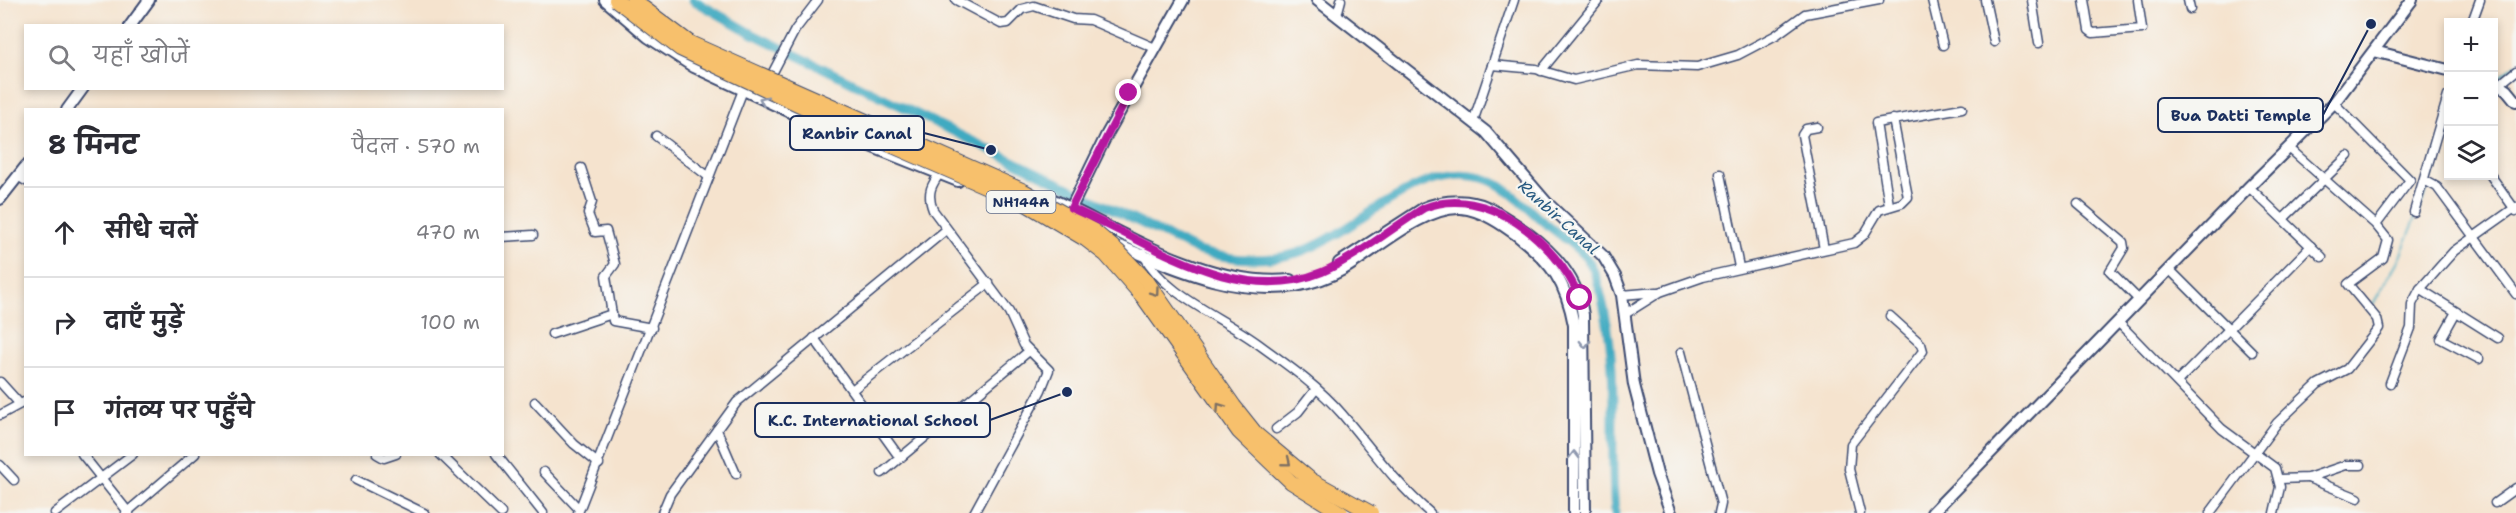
<!DOCTYPE html>
<html lang="hi">
<head>
<meta charset="utf-8">
<style>
  body { margin:0; font-family:"Shantell Sans","Playpen Sans Deva",sans-serif; background:#f7f7f7; color:#2b2b33 }
  .controls { position:absolute; right:18px; top:18px; display:grid; overflow:hidden; border-radius:0px; box-shadow:0 3px 9px #0003 }
  .controls button { width:54px; height:54px; display:grid; place-items:center; padding:0; border:0; border-bottom:2px solid #e1e1e2; background:#fff; color:#2b2b33; font:30px sans-serif }
  .stop { position:absolute; width:18px; height:18px; margin:-14px; border:4px solid #b5179e; border-radius:50%; background:#fff }
  .stop.end { background:#b5179e; border-color:#fff; box-shadow:0 2px 6px #0008 }
  .list { margin:0; padding:0; list-style:none }
  h2 { display:flex; justify-content:space-between; align-items:center; height:78px; margin:0; padding:0 24px; font-size:26px }
  h2 small { font-size:20px; font-weight:400; color:#7c7c81 }
  .list li { display:grid; grid-template-columns:39px 1fr auto; gap:18px; align-items:center; box-sizing:border-box; height:90px; padding:0 24px; border-top:2px solid #e1e1e2 }
  .list b { display:block; font-size:22px; white-space:nowrap }
  .list em { font-size:20px; font-style:normal; color:#7c7c81 }
  .icon { flex:none; width:33px; height:33px; fill:none; stroke:currentColor; stroke-width:2; stroke-linecap:round; stroke-linejoin:round }
  .map { position:relative; flex:none; width:2516px; height:513px; overflow:hidden }
  .search { position:absolute; background:#fff; box-shadow:0 3px 9px #0003; left:24px; top:24px; width:480px; height:66px; display:flex; align-items:center; gap:15px; box-sizing:border-box; padding:0 21px; border-radius:0px; color:#7c7c81; font-size:22px }
  .panel { position:absolute; background:#fff; box-shadow:0 3px 9px #0003; left:24px; top:108px; width:480px; height:348px; border-radius:0px }
  .map>svg:first-child { display:block }
  .lines { fill:none; stroke-linecap:round; stroke-linejoin:round }
  .stream { stroke:#41aac1; stroke-width:2 }
  .canal { stroke:#41aac1; stroke-width:9 }
  .minor-casing { stroke:#3c4a6f; stroke-width:11 }
  .tertiary-casing { stroke:#3c4a6f; stroke-width:14 }
  .minor { stroke:#fff; stroke-width:8 }
  .tertiary { stroke:#fff; stroke-width:10 }
  .trunk-bridge-casing { stroke:#3c4a6f; stroke-width:16; stroke-linecap:butt }
  .trunk-bridge { stroke:#f7c06c; stroke-width:14 }
  .oneway { stroke:#8d97ae }
  .oneway2 { stroke:#7e7064 }
  .route { stroke:#b5179e; stroke-width:8 }
  .labels { text-anchor:middle; stroke-width:4.5; stroke-linejoin:round; paint-order:stroke }
  .shield { fill:#f6f6f2; stroke:#5d6b8a; stroke-width:1.5 }
  .shield-label { font-size:14px; font-weight:bold; fill:#1b2f5e }
  .water-label { font-size:16px; font-style:italic; fill:#285a81; stroke:#f6f6f2 }
  .leader { fill:none; stroke:#1b2f5e; stroke-width:2 }
  .callout-dot { fill:#1b2f5e; stroke:#f6f6f2; stroke-width:2 }
  .callout { fill:#f6f6f2; stroke:#1b2f5e; stroke-width:2 }
  .callout-label { font-size:16px; text-anchor:middle; font-weight:bold; fill:#1b2f5e }
</style>
</head>
<body>
<div class="map">
<svg width="2516" height="513" viewBox="0 0 2516 513">
  <rect width="100%" height="100%" fill="#f6f6f2"/>
  <filter id="ink" filterUnits="userSpaceOnUse"><feTurbulence type="fractalNoise" baseFrequency=".0167" numOctaves="2"/><feDisplacementMap in="SourceGraphic" scale="12" xChannelSelector="R" yChannelSelector="G"/><feConvolveMatrix kernelMatrix="1 2 1 2 8 2 1 2 1" color-interpolation-filters="sRGB"/></filter>
  <filter id="wash" filterUnits="userSpaceOnUse"><feTurbulence type="fractalNoise" baseFrequency=".008" numOctaves="4" result="noise"/><feDisplacementMap in="SourceGraphic" scale="24" xChannelSelector="R" yChannelSelector="G"/><feGaussianBlur stdDeviation="1.35" result="paint"/><feColorMatrix in="noise" values="0 0 0 0 0 0 0 0 0 0 0 0 0 0 0 0 0 1.4 0 .05"/><feComposite in="paint" operator="in"/></filter>
  <g filter="url(#wash)">
    <rect width="100%" height="100%" fill="#f5e3ce"/>
    <g class="lines">
      <!-- stream -->
      <g class="stream">
        <path d="M2497,80L2516,65"/>
        <path d="M2431,180L2436,155L2448,137"/>
        <path d="M2373,304L2400,257L2429,185"/>
      </g>
      <!-- canal -->
      <path class="canal" d="M693,0L753,34L1198,251C1231,260 1264,263 1297,253C1355,235 1417,160 1482,178C1505,184 1523,204 1541,220C1553,230 1585,252 1591,265C1598,279 1602,298 1605,313C1619,378 1609,447 1615,513"/>
    </g>
  </g>
  <g filter="url(#ink)">
    <g class="lines">
      <!-- minor casing -->
      <g class="minor-casing">
        <g id="minor">
          <path d="M956,0L1001,24L1008,23L1022,9L1034,6L1073,19L1090,20L1155,48"/>
          <path d="M1932,0L1943,45"/>
          <path d="M1985,0L1994,42"/>
          <path d="M2032,0L2039,43"/>
          <path d="M2084,0L2089,30L2093,33L2142,29L2138,0"/>
          <path d="M2188,0L2190,9"/>
          <path d="M1337,15L1341,0"/>
          <path d="M2472,22L2480,0"/>
          <path d="M1492,65L1536,69L1574,80L1638,65L1697,67L1738,55L1776,35L1805,14L1879,0"/>
          <path d="M1541,71L1599,0"/>
          <path d="M772,74L795,30L818,0"/>
          <path d="M2500,84L2516,71"/>
          <path d="M2334,103L2410,180L2376,225"/>
          <path d="M1473,122L1514,0"/>
          <path d="M1817,127L1806,129L1802,135L1824,249"/>
          <path d="M656,136L709,177"/>
          <path d="M581,168L592,202L588,214L595,232L606,231L615,264L606,276L613,321L652,328"/>
          <path d="M942,170C932,184 926,192 933,210L1009,312L1024,345L1049,370L1041,390L974,513"/>
          <path d="M1720,174L1739,267"/>
          <path d="M18,176L26,181"/>
          <path d="M2491,176L2516,211"/>
          <path d="M2424,180L2437,187L2516,294"/>
          <path d="M2249,187L2322,257"/>
          <path d="M2078,204L2123,242L2124,248L2110,271L2139,300"/>
          <path d="M1889,205L1876,123L1962,108"/>
          <path d="M2414,212L2448,96"/>
          <path d="M2283,219L2348,156"/>
          <path d="M502,237L533,235"/>
          <path d="M1143,254C1165,296 1219,315 1257,343C1286,364 1318,386 1342,414C1370,447 1396,484 1430,513"/>
          <path d="M2169,269L2252,352"/>
          <path d="M2420,289L2498,338"/>
          <path d="M1622,295L1657,292"/>
          <path d="M2456,312L2441,339L2479,359"/>
          <path d="M1625,314L1660,292L1703,277L1854,243L1864,235L1879,210L1902,203L1908,197L1893,119"/>
          <path d="M2118,322L2222,429L2275,468L2280,487L2274,513"/>
          <path d="M552,334L612,314"/>
          <path d="M814,338L900,458"/>
          <path d="M1681,352L1721,504L1719,513"/>
          <path d="M0,382L19,403"/>
          <path d="M2177,382L2311,246"/>
          <path d="M2390,383L2411,328L2412,304L2420,289L2454,251L2516,207"/>
          <path d="M852,390L989,283"/>
          <path d="M535,402L574,444L599,464"/>
          <path d="M0,415L26,401"/>
          <path d="M1276,429L1298,412L1316,389"/>
          <path d="M717,430L736,474"/>
          <path d="M82,454L129,513"/>
          <path d="M377,454L384,458L396,454"/>
          <path d="M440,454L501,513"/>
          <path d="M496,454L543,513"/>
          <path d="M0,465L14,480"/>
          <path d="M544,472L579,509"/>
          <path d="M882,473L1029,351"/>
          <path d="M2308,478L2358,498"/>
          <path d="M2279,479L2308,478L2346,465H2361"/>
          <path d="M356,480L424,513"/>
          <path d="M2495,503L2516,488"/>
          <path d="M55,513L133,454"/>
          <path d="M126,513L195,454"/>
          <path d="M578,513L745,85"/>
          <path d="M662,513L670,494L737,402L946,230"/>
          <path d="M1860,513L1849,469L1851,444L1923,351L1921,344L1890,316"/>
          <path d="M2210,513L2277,423L2318,384L2347,369L2379,328L2377,319L2348,284L2383,258L2388,240L2376,225L2289,148"/>
        </g>
      </g>
      <!-- tertiary casing -->
      <g class="tertiary-casing">
        <g id="tertiary">
          <path d="M605,0L648,37L694,67L825,128L958,181"/>
          <path d="M1317,0L1486,132L1546,202L1603,256L1615,276L1622,295L1634,385L1657,474L1671,513"/>
          <path d="M130,26L149,0"/>
          <path d="M2374,51L2448,70"/>
          <path d="M2494,81L2507,90L2516,101"/>
          <path d="M67,110L83,88"/>
          <path d="M1047,197C1122,231 1206,288 1290,280"/>
          <path d="M0,199L26,166"/>
          <path d="M1071,208L1107,134L1183,0"/>
          <path d="M1112,243C1170,266 1231,296 1295,286C1311,283 1328,278 1342,270C1375,251 1423,206 1461,208C1482,210 1502,224 1518,236C1552,263 1566,282 1574,325V513"/>
          <path d="M1339,263L1424,208C1439,202 1458,199 1474,203C1487,205 1497,213 1507,219C1543,242 1577,271 1583,315L1585,513"/>
          <path d="M1932,513L2249,187L2334,103L2412,0"/>
        </g>
      </g>
      <!-- minor -->
      <use href="#minor" class="minor"/>
      <!-- tertiary -->
      <use href="#tertiary" class="tertiary"/>
      <!-- trunk-bridge casing -->
      <g class="trunk-bridge-casing">
        <g id="trunk-bridge">
          <path d="M616,0L680,49L819,114L1026,204L1085,239L1106,255L1143,297L1239,432L1291,482L1341,513"/>
          <path d="M633,0L690,43L1024,191L1093,230L1119,252L1147,281L1234,406L1257,435L1311,480L1371,513"/>
        </g>
      </g>
      <!-- trunk-bridge -->
      <use href="#trunk-bridge" class="trunk-bridge"/>
    </g>
    <!-- one-way arrows -->
    <defs><path id="oneway-chevron" d="M-2-3.5L2.5 0L-2 3.5" fill="none" stroke-width="1.6" stroke-linecap="round" stroke-linejoin="round" transform="scale(1.5)"/></defs>
    <g class="oneway">
      <use href="#oneway-chevron" transform="translate(763 100) rotate(-154)"/>
      <use href="#oneway-chevron" transform="translate(1585 344) rotate(89)"/>
      <use href="#oneway-chevron" transform="translate(1574 455) rotate(-90)"/>
    </g>
    <g class="oneway2">
      <use href="#oneway-chevron" transform="translate(1155 292) rotate(54)"/>
      <use href="#oneway-chevron" transform="translate(1220 407) rotate(-125)"/>
      <use href="#oneway-chevron" transform="translate(1287 462) rotate(39)"/>
    </g>
  </g>
  <g class="lines" filter="url(#ink)">
    <!-- route -->
    <path class="route" d="M1129,93L1071,208C1148,240 1235,308 1322,272C1357,257 1392,228 1424,208C1487,183 1556,242 1580,298"/>
  </g>
  <g class="labels">
    <!-- shield labels -->
    <rect class="shield" x="986.5" y="191" width="69" height="22" rx="4.5"/>
    <g class="shield-label">
      <text x="1021" y="207">NH144A</text>
    </g>
    <!-- water labels -->
    <g class="water-label">
      <text transform="translate(1559 217) rotate(42)" y="6">Ranbir Canal</text>
    </g>
  </g>
  <!-- callouts -->
  <path class="leader" d="M2371 24L2323 115M991 150L924 133M1067 392L990 420"/>
  <g class="callout-dot">
    <circle cx="2371" cy="24" r="6"/>
    <circle cx="991" cy="150" r="6"/>
    <circle cx="1067" cy="392" r="6"/>
  </g>
  <g class="callout">
    <rect x="2158" y="98" width="165" height="34" rx="6"/>
    <rect x="790" y="116" width="134" height="34" rx="6"/>
    <rect x="755" y="403" width="235" height="34" rx="6"/>
  </g>
  <g class="callout-label">
    <text x="2241" y="121">Bua Datti Temple</text>
    <text x="857" y="139">Ranbir Canal</text>
    <text x="873" y="426">K.C. International School</text>
  </g>
</svg>
<div class="controls">
<button>+</button>
<button>−</button>
<button><svg class="icon" aria-label="layers" viewBox="0 0 24 24"><path d="M12 4l9 5-9 5-9-5zM3 14l9 5 9-5"/></svg></button>
</div>
<div class="stop" style="left:1580px;top:298px"></div>
<div class="stop end" style="left:1129px;top:93px"></div>
<div class="search"><svg class="icon" aria-label="search" viewBox="0 0 24 24"><circle cx="10" cy="10" r="6"/><path d="M15 15l6 6"/></svg>यहाँ खोजें</div>
<section class="panel">
<h2>8 मिनट<small>पैदल · 570 m</small></h2>
<ul class="list">
<li><svg class="icon" aria-label="ahead" viewBox="0 0 24 24"><path d="M12 20V5M6 11l6-6 6 6"/></svg><div><b>सीधे चलें</b></div><em>470 m</em></li>
<li><svg class="icon" aria-label="right" viewBox="0 0 24 24"><path d="M7 20v-9h11M14 6l5 5-5 5"/></svg><div><b>दाएँ मुड़ें</b></div><em>100 m</em></li>
<li><svg class="icon" aria-label="arrive" viewBox="0 0 24 24"><path d="M6 21V4h12l-3 4 3 4H6"/></svg><div><b>गंतव्य पर पहुँचे</b></div></li>
</ul>
</section>
</div>
</body>
</html>
